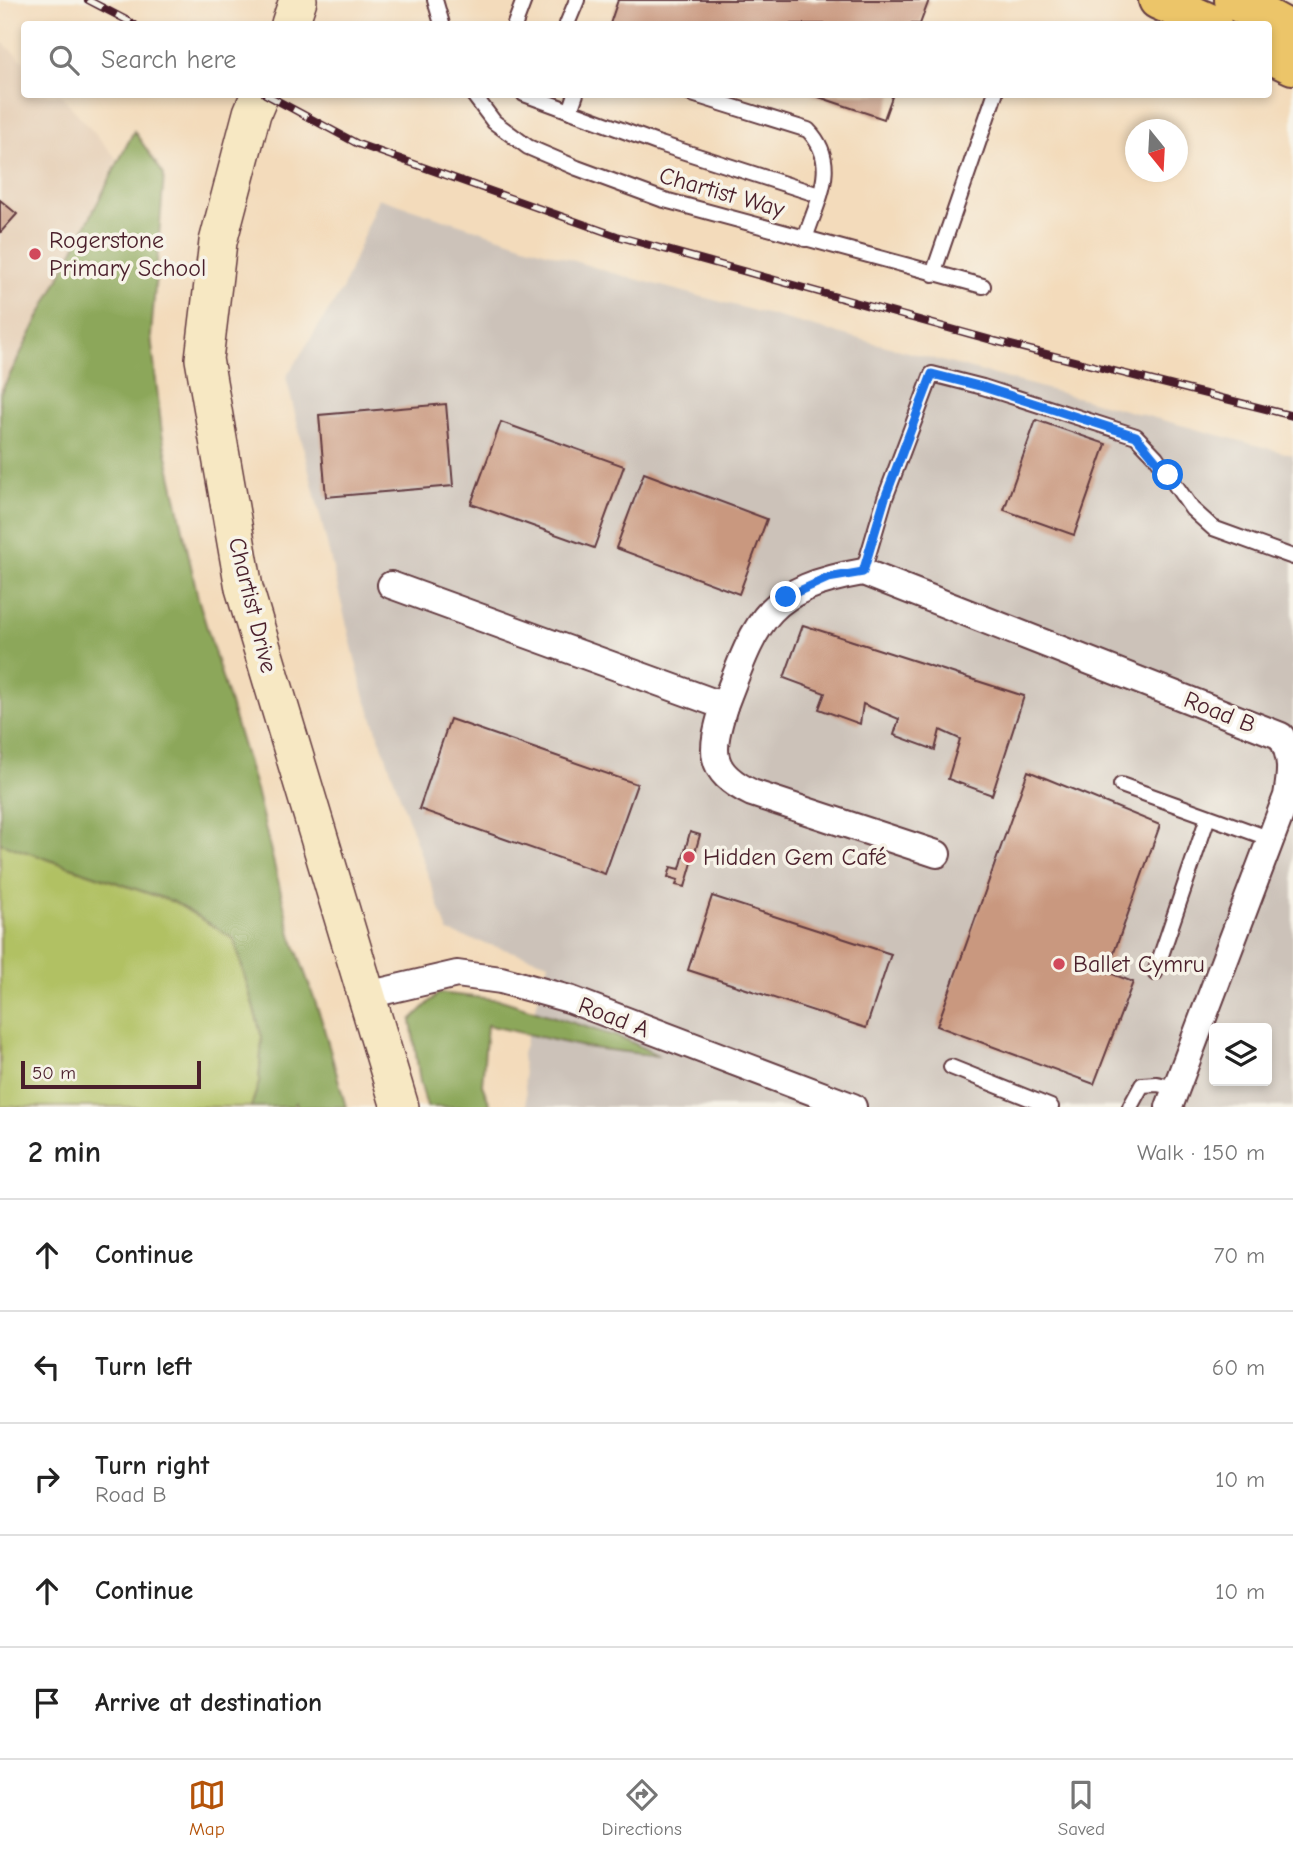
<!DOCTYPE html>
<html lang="en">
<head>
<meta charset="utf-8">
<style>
  body { margin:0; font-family:"Comic Neue",sans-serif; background:#f6f6f6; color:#222 }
  .controls { position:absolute; right:21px; bottom:21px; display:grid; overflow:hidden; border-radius:7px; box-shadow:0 4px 10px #0003 }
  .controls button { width:63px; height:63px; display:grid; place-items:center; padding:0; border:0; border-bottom:2px solid #e0e0e0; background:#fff; color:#222; font:35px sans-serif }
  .compass { position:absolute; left:1125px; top:119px; width:63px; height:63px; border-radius:50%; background:#fff; box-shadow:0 4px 10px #0003; rotate:162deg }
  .scale { position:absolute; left:21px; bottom:18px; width:180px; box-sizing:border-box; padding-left:7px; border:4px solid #4a1f2b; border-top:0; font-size:19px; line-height:24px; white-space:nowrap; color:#4a1f2b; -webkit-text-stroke:5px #f7f3e8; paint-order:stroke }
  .stop { position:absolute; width:21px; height:21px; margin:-16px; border:5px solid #1a73e8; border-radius:50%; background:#fff }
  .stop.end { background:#1a73e8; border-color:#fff; box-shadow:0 2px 7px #0008 }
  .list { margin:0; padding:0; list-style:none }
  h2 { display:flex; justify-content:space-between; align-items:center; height:91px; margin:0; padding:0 28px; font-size:30px }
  h2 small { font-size:23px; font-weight:400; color:#767676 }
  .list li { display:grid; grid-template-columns:46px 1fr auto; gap:21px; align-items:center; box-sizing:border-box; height:112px; padding:0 28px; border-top:2px solid #e0e0e0 }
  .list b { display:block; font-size:26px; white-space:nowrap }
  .list p { margin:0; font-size:23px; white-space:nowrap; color:#767676 }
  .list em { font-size:23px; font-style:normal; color:#767676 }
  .icon { flex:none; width:38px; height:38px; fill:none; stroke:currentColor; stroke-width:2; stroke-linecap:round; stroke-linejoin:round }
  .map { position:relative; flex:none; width:1293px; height:1107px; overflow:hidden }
  .search { position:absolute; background:#fff; box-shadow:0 4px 10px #0003; left:21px; right:21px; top:21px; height:77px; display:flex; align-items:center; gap:18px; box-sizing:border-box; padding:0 24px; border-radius:7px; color:#767676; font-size:26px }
  .sheet { height:651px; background:#fff }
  nav { display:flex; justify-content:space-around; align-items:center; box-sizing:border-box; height:98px; border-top:2px solid #e0e0e0; background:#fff; font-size:19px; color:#767676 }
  nav a { display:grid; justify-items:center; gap:4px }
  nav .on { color:#b45309 }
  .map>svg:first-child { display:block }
  .built { fill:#e4ccb2 }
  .industrial { fill:#ccc2b9; fill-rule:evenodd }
  .green { fill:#b1c164; stroke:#7e7048; stroke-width:2 }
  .forest { fill:#8ca75a; stroke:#6b6342; stroke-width:2 }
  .building { fill:#c9987f }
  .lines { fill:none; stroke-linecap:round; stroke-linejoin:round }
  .service-casing { stroke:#633b41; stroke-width:18 }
  .minor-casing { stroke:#633b41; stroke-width:30 }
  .secondary-casing { stroke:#633b41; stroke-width:40 }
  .primary-casing { stroke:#633b41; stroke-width:42 }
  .service { stroke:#fff; stroke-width:14 }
  .minor { stroke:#fff; stroke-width:26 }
  .secondary { stroke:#f7e8c3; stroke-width:37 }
  .primary { stroke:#ecc569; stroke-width:38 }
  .rail-casing { stroke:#4a1f2b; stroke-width:8 }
  .rail { stroke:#f7f3e8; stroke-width:5; stroke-dasharray:16; stroke-linecap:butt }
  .route { stroke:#1a73e8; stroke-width:9 }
  .poi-dot { fill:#d1495b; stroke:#f7f3e8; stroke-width:2.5 }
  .labels { text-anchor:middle; stroke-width:7; stroke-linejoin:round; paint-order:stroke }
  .street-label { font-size:24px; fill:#4a1f2b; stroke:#f7f3e8 }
  .poi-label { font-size:24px; fill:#4a1f2b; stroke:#f7f3e8; text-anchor:start }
</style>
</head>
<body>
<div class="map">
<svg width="1293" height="1107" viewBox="0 0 1293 1107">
  <rect width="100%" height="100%" fill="#f7f3e8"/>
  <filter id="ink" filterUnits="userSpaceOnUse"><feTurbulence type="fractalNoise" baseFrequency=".0143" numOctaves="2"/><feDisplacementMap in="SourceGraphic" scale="14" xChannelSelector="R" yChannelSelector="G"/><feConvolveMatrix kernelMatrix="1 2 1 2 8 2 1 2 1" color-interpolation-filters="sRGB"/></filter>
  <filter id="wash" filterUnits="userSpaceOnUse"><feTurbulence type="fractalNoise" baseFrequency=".00686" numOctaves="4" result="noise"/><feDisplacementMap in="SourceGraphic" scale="28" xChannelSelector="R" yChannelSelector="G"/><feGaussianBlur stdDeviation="1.57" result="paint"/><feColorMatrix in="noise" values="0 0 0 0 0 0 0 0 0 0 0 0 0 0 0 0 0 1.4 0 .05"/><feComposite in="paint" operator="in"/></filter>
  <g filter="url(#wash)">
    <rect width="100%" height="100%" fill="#f3dbbb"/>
    <!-- built -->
    <path class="built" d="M0,40L24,62V94L61,95L117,159L0,394Z"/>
    <!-- industrial -->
    <path class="industrial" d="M378,198L609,272L1293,455V1107H527L522,1054L549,963L448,932L363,691L286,377L342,290ZM1214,1028H1267V1081H1214Z"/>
    <!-- green -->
    <path class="green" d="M0,843L174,902L234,939L262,1037L259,1083L251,1107H0Z"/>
    <!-- forest -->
    <g class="forest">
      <path d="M134,131L164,175L151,336L162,433L198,598L256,790L291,934L321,1018L346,1107H298L296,1103L292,1107H251L259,1083L262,1037L234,939L174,902L0,843V394Z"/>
      <path d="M439,993L501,1000L627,1040L659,1056L584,1047L487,1025L482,1085L491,1107H427L420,1082L411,1020Z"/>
    </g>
    <g id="blocks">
      <!-- building -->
      <g class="building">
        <path d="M618,0H929L920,24H610Z"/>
        <path d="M810,94H893L884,119Z"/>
        <path d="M0,200L17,214L0,233Z"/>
        <path d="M446,404L453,486L326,497L319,415Z"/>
        <path d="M1036,420L1106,444L1074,535L1004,510Z"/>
        <path d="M501,422L624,466L594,548L471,504Z"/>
        <path d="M644,473L767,519L739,594L616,548Z"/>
        <path d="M803,625L1024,696L992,795L948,779L960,739L940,730L935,750L894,735L899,719L863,704L860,724L819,709L825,693L784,678Z"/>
        <path d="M450,719L637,784L605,874L419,809Z"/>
        <path d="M1028,771L1160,825L1107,972L1133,982L1094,1084L937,1026Z"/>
        <path d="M690,832L700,835L685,887L676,885L678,880L668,877L671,867L680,869Z"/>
        <path d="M712,896L891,954L866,1028L688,970Z"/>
      </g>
    </g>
  </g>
  <g filter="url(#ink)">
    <use href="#blocks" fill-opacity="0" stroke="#633b41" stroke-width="2"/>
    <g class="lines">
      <!-- service casing -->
      <g class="service-casing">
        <g id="service">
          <path d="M435,0L442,24"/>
          <path d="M515,24L524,0"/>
          <path d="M567,24L577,0"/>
          <path d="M473,94L494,122L528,147L577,168L661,199L983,286"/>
          <path d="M524,94L657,143L819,195"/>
          <path d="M692,94L808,130C841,164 817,200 805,239"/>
          <path d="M570,111L576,94"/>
          <path d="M933,274L995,94"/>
          <path d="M863,572L885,498L932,374L983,387L1136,436L1156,457L1192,509L1213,528L1293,557"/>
          <path d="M1121,785L1271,839"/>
          <path d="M1155,973L1208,817"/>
          <path d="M951,1067L1051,1107"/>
          <path d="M1130,1107L1142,1085L1157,1084L1176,1088"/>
        </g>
      </g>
      <!-- minor casing -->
      <g class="minor-casing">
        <g id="minor">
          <path d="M391,585L724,706C711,750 706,771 752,793L937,854"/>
          <path d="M724,706C757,620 765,589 863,572L1281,736C1293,757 1291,773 1287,796L1169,1107"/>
          <path d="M367,995L457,974L501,980L569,999L853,1107"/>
        </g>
      </g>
      <!-- secondary casing -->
      <g class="secondary-casing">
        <g id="secondary">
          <path d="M290,24L298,0"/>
          <path d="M260,94L252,113L218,242L204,359L244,588L400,1107"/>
        </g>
      </g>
      <!-- primary casing -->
      <g class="primary-casing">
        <g id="primary">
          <path d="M1158,0L1212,24"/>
          <path d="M1234,0L1293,32"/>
          <path d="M1268,53L1293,65"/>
        </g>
      </g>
      <!-- service -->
      <use href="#service" class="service"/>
      <!-- minor -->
      <use href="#minor" class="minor"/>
      <!-- secondary -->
      <use href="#secondary" class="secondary"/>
      <!-- primary -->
      <use href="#primary" class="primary"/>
      <!-- rail casing -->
      <g class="rail-casing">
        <g id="rail">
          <path d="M88,0L134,24"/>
          <path d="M265,94L358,144L617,236L995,341L1293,416"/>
        </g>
      </g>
      <!-- rail -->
      <use href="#rail" class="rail"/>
    </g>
  </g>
  <g class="lines" filter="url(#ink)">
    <!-- route -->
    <path class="route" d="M786,597L828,578L863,572L885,498L932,374L983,387L1136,436L1168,475"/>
  </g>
  <!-- markers -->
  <g class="poi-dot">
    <circle cx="35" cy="254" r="7"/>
    <circle cx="689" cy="857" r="7"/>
    <circle cx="1059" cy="964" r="7"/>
  </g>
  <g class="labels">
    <!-- street labels -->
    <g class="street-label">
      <text transform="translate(722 192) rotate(16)" y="8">Chartist Way</text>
      <text transform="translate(253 605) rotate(76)" y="8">Chartist Drive</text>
      <text transform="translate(1220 712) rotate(22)" y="8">Road B</text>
      <text transform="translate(614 1017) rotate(21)" y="8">Road A</text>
    </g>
    <!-- poi labels -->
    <g class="poi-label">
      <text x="49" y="248">Rogerstone<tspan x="49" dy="28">Primary School</tspan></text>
      <text x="703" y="865">Hidden Gem Café</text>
      <text x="1073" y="972">Ballet Cymru</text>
    </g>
  </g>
</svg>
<div class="controls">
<button><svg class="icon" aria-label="layers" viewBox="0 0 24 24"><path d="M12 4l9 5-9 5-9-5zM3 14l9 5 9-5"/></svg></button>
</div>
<svg class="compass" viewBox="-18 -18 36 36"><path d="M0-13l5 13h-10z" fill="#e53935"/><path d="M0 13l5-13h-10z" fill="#767676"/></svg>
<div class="scale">50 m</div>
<div class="stop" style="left:1168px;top:475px"></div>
<div class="stop end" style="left:786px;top:597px"></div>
<div class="search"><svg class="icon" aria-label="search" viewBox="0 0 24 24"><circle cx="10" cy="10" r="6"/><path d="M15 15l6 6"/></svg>Search here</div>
</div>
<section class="sheet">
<h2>2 min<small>Walk · 150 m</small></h2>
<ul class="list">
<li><svg class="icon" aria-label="ahead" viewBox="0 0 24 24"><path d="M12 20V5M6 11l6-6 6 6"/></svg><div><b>Continue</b></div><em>70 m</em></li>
<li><svg class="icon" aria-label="left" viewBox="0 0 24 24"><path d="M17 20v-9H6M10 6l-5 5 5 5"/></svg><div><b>Turn left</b></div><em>60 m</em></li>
<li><svg class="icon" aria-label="right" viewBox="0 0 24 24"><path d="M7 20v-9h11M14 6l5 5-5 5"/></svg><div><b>Turn right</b><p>Road B</p></div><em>10 m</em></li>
<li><svg class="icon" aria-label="ahead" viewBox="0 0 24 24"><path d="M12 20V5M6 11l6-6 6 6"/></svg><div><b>Continue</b></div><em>10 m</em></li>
<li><svg class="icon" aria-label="arrive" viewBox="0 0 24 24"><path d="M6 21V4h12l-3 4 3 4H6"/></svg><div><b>Arrive at destination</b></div></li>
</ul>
</section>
<nav>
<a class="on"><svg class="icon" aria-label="map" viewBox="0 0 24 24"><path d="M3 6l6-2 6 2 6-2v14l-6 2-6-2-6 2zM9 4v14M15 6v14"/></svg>Map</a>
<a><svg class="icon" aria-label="directions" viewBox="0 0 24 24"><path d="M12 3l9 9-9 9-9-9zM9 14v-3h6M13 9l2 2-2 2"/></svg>Directions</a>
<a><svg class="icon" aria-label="saved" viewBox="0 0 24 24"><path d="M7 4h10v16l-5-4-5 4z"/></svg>Saved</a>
</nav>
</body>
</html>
